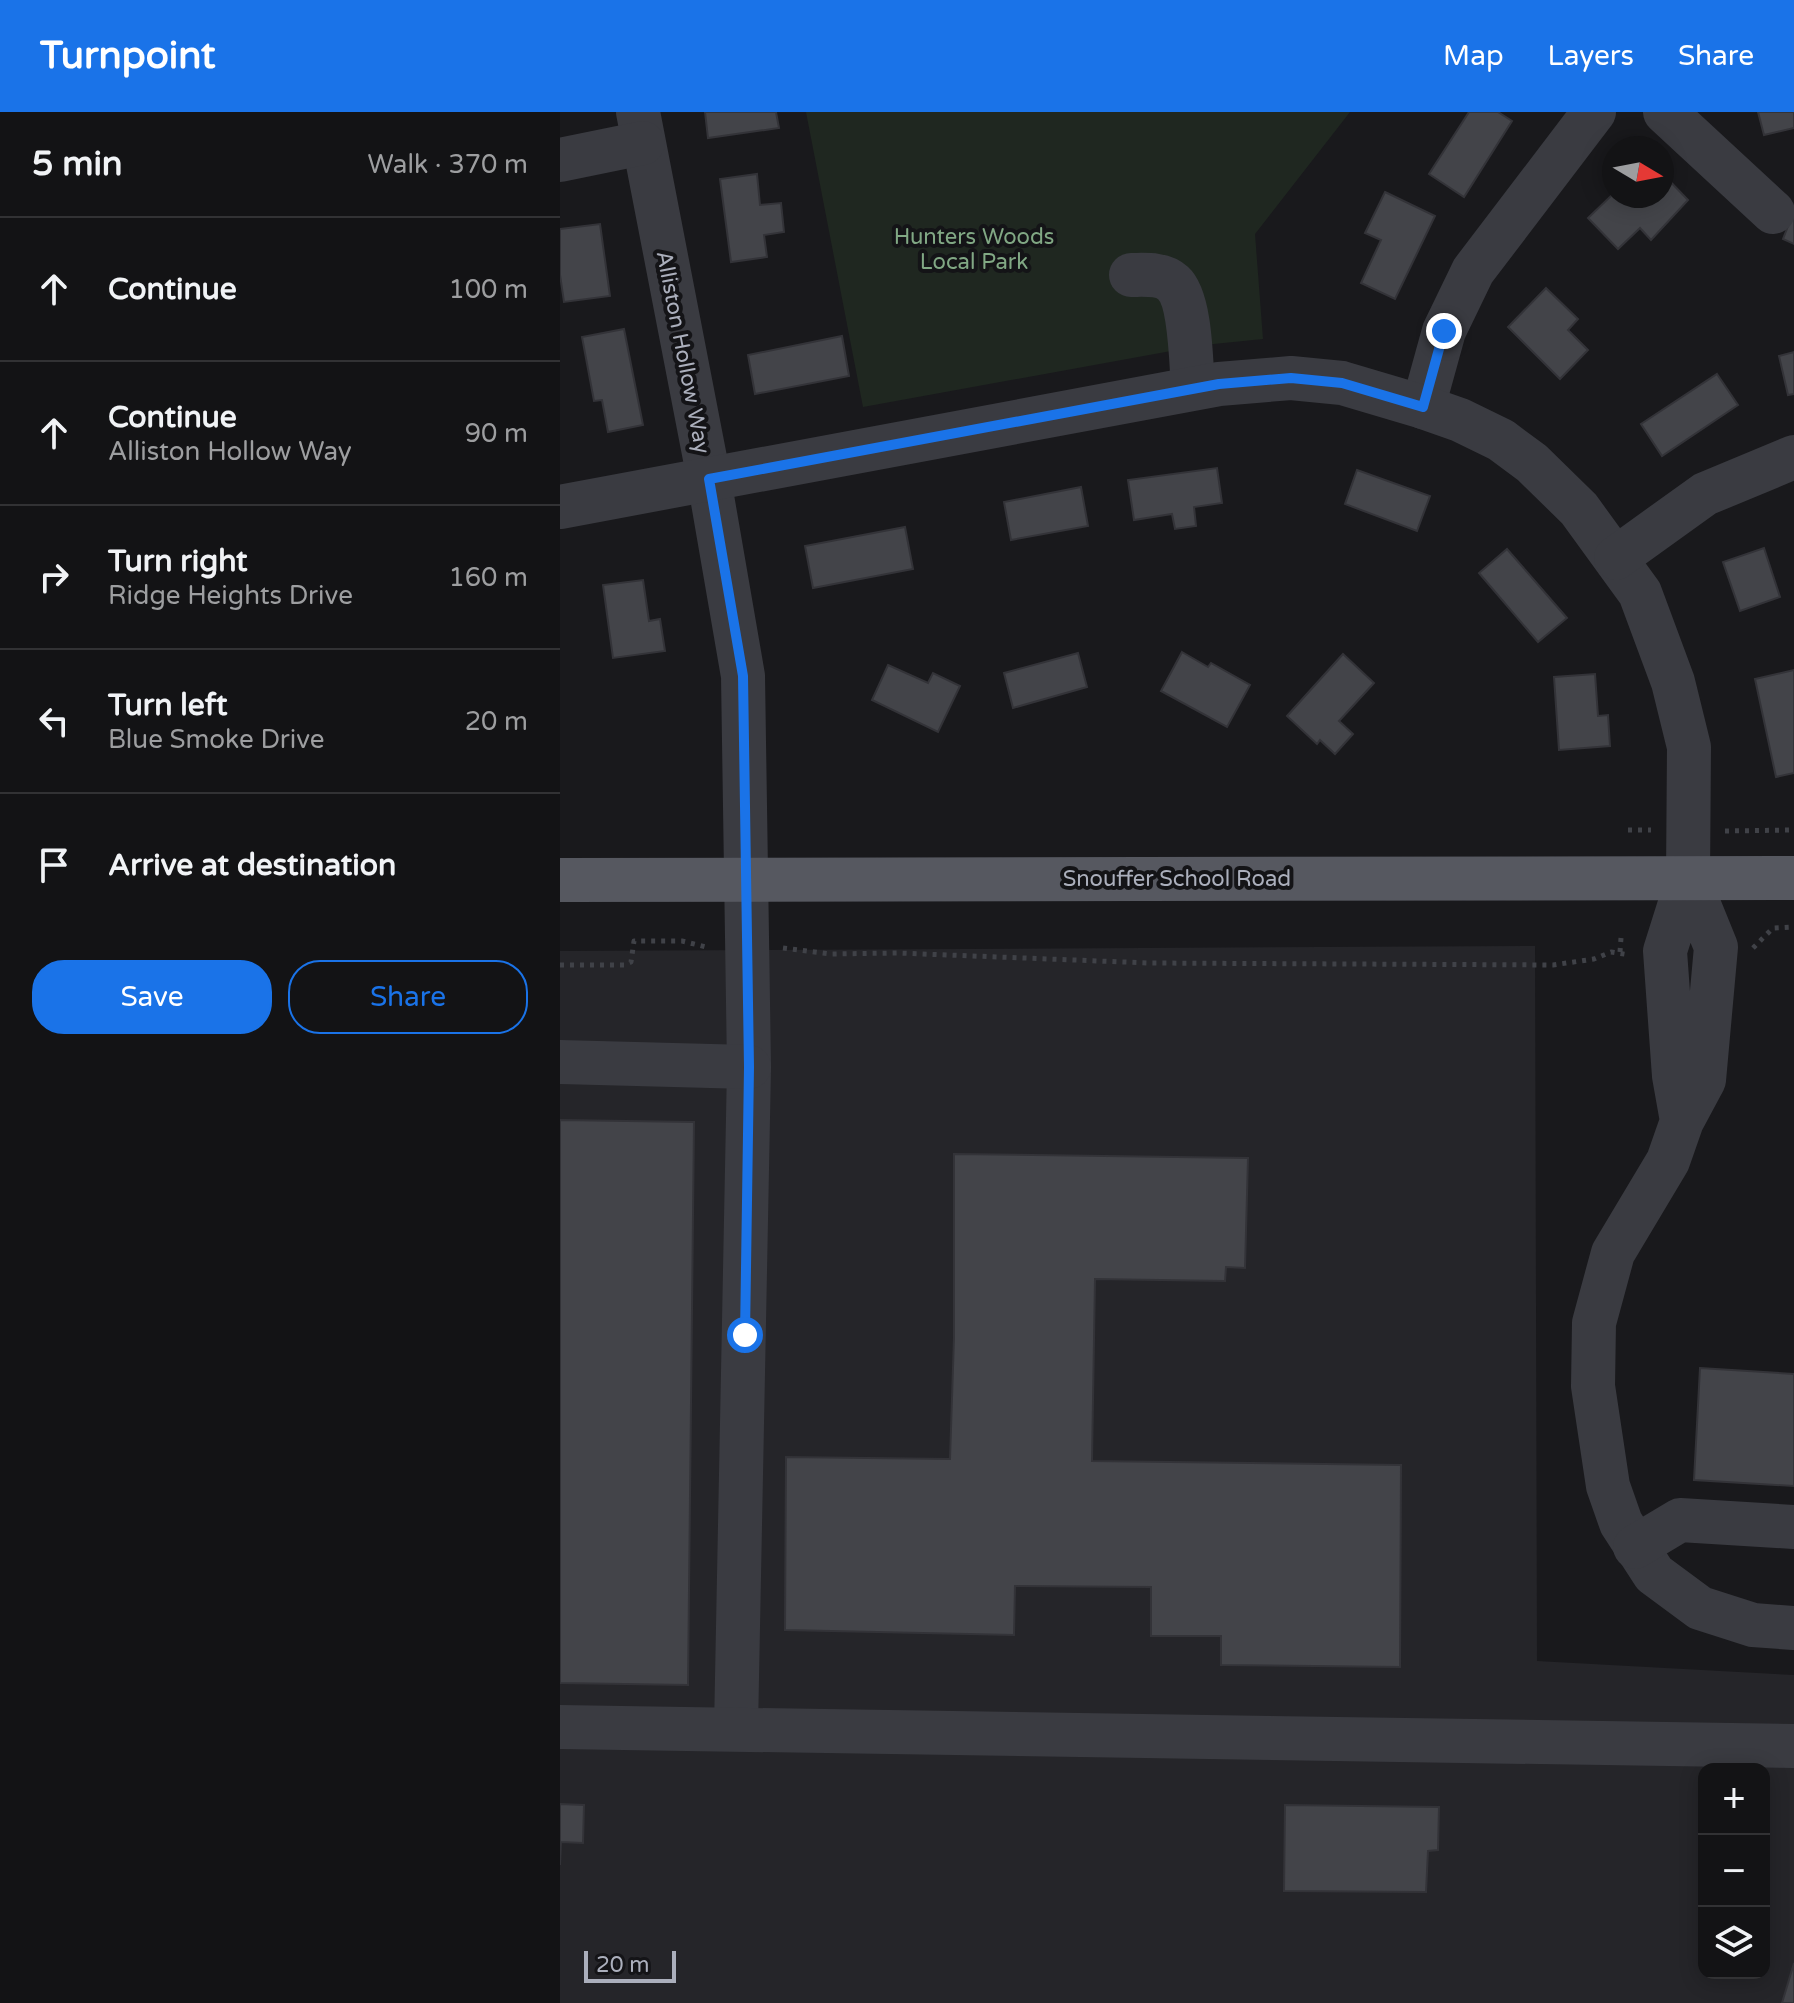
<!DOCTYPE html>
<html lang="en">
<head>
<meta charset="utf-8">
<style>
  body { margin:0; font-family:"Varela Round",sans-serif; background:#202022; color:#f1f3f6 }
  .controls { position:absolute; right:24px; bottom:24px; display:grid; overflow:hidden; border-radius:16px; box-shadow:0 4px 20px #0003 }
  .controls button { width:72px; height:72px; display:grid; place-items:center; padding:0; border:0; border-bottom:2px solid #323234; background:#131315; color:#f1f3f6; font:40px sans-serif }
  .compass { position:absolute; left:1042px; top:24px; width:72px; height:72px; border-radius:50%; background:#131315; box-shadow:0 4px 20px #0003; rotate:100deg }
  .scale { position:absolute; left:24px; bottom:20px; width:92px; box-sizing:border-box; padding-left:8px; border:4px solid #abafbc; border-top:0; font-size:22px; line-height:28px; white-space:nowrap; color:#abafbc; -webkit-text-stroke:6px #141417; paint-order:stroke }
  .stop { position:absolute; width:24px; height:24px; margin:-18px; border:6px solid #1a73e8; border-radius:50%; background:#fff }
  .stop.end { background:#1a73e8; border-color:#fff; box-shadow:0 2px 8px #0008 }
  .list { margin:0; padding:0; list-style:none }
  h2 { display:flex; justify-content:space-between; align-items:center; height:104px; margin:0; padding:0 32px; font-size:34px }
  h2 small { font-size:26px; font-weight:400; color:#9d9ea0 }
  .list li { display:grid; grid-template-columns:52px 1fr auto; gap:24px; align-items:center; box-sizing:border-box; height:144px; padding:0 32px; border-top:2px solid #323234 }
  .list b { display:block; font-size:30px; white-space:nowrap }
  .list p { margin:0; font-size:26px; white-space:nowrap; color:#9d9ea0 }
  .list em { font-size:26px; font-style:normal; color:#9d9ea0 }
  .actions { display:flex; gap:16px; padding:24px 32px }
  .actions a { flex:1; padding:18px 0; border:2px solid #1a73e8; border-radius:32px; text-align:center; font-size:28px; color:#1a73e8 }
  .actions .main { background:#1a73e8; color:#fff }
  .icon { flex:none; width:44px; height:44px; fill:none; stroke:currentColor; stroke-width:2; stroke-linecap:round; stroke-linejoin:round }
  .map { position:relative; flex:none; width:1234px; height:1891px; overflow:hidden }
  header { display:flex; align-items:center; gap:48px; box-sizing:border-box; height:112px; padding:0 40px; background:#1a73e8; color:#fff }
  header strong { font-size:38px }
  nav { display:flex; gap:44px; margin-inline-start:auto; font-size:28px }
  main { display:flex }
  aside { flex:1; background:#131315 }
  .map>svg:first-child { display:block }
  .built { fill:#252529; fill-rule:evenodd }
  .green { fill:#1f2720 }
  .building { fill:#434449; stroke:#333338; stroke-width:2 }
  .lines { fill:none; stroke-linecap:round; stroke-linejoin:round }
  .path { stroke:#404248; stroke-width:5; stroke-dasharray:4 6; stroke-linecap:butt }
  .minor { stroke:#3a3b41; stroke-width:44 }
  .major { stroke:#565860; stroke-width:44 }
  .route { stroke:#1a73e8; stroke-width:10 }
  .labels { text-anchor:middle; stroke-width:8; stroke-linejoin:round; paint-order:stroke }
  .park-label { font-size:22px; fill:#81a884; stroke:#141417 }
  .street-label { font-size:22px; fill:#abafbc; stroke:#141417 }
</style>
</head>
<body>
<header>
<strong>Turnpoint</strong>
<nav><a>Map</a><a>Layers</a><a>Share</a></nav>
</header>
<main>
<aside>
<h2>5 min<small>Walk · 370 m</small></h2>
<ul class="list">
<li><svg class="icon" aria-label="ahead" viewBox="0 0 24 24"><path d="M12 20V5M6 11l6-6 6 6"/></svg><div><b>Continue</b></div><em>100 m</em></li>
<li><svg class="icon" aria-label="ahead" viewBox="0 0 24 24"><path d="M12 20V5M6 11l6-6 6 6"/></svg><div><b>Continue</b><p>Alliston Hollow Way</p></div><em>90 m</em></li>
<li><svg class="icon" aria-label="right" viewBox="0 0 24 24"><path d="M7 20v-9h11M14 6l5 5-5 5"/></svg><div><b>Turn right</b><p>Ridge Heights Drive</p></div><em>160 m</em></li>
<li><svg class="icon" aria-label="left" viewBox="0 0 24 24"><path d="M17 20v-9H6M10 6l-5 5 5 5"/></svg><div><b>Turn left</b><p>Blue Smoke Drive</p></div><em>20 m</em></li>
<li><svg class="icon" aria-label="arrive" viewBox="0 0 24 24"><path d="M6 21V4h12l-3 4 3 4H6"/></svg><div><b>Arrive at destination</b></div></li>
</ul>
<div class="actions"><a class="main">Save</a><a>Share</a></div>
</aside>
<div class="map">
<svg width="1234" height="1891" viewBox="0 0 1234 1891">
  <rect width="100%" height="100%" fill="#19191c"/>
  <!-- built -->
  <path class="built" d="M975,834L977,1549L1234,1563V1891H0V839ZM1144,1657H1204V1861H1144Z"/>
  <!-- green -->
  <path class="green" d="M246,0H790L695,122L703,227L644,233L303,295Z"/>
  <!-- building -->
  <g class="building">
    <path d="M145,0H216L219,16L148,26Z"/>
    <path d="M909,0H938L952,9L904,85L869,62Z"/>
    <path d="M1198,0H1234V16L1204,23Z"/>
    <path d="M1102,61L1128,88L1091,128L1080,116L1058,137L1028,106L1054,81V84H1102Z"/>
    <path d="M197,62L200,93L221,91L224,120L204,123L207,145L171,150L160,67Z"/>
    <path d="M825,80L875,104L835,187L801,171L821,128L805,121Z"/>
    <path d="M1234,99V132L1223,127Z"/>
    <path d="M40,112L50,184L4,190L0,163V117Z"/>
    <path d="M986,176L1018,207L1008,218L1028,238L1000,267L948,215Z"/>
    <path d="M64,217L83,313L48,320L42,288L34,289L22,225Z"/>
    <path d="M282,224L289,264L195,282L188,243Z"/>
    <path d="M1234,240V282L1228,283L1219,244Z"/>
    <path d="M1157,262L1178,293L1102,344L1081,312Z"/>
    <path d="M657,356L662,391L634,395L636,414L615,417L612,402L574,408L568,368Z"/>
    <path d="M797,358L870,384L857,419L785,392Z"/>
    <path d="M521,375L528,414L451,428L444,390Z"/>
    <path d="M345,415L353,457L253,476L245,434Z"/>
    <path d="M1204,436L1220,485L1180,499L1163,450Z"/>
    <path d="M947,437L1007,506L978,530L919,461Z"/>
    <path d="M83,468L89,509L100,507L105,539L53,546L43,473Z"/>
    <path d="M622,540L648,555L651,551L690,573L667,615L601,579Z"/>
    <path d="M518,541L527,575L453,596L444,561Z"/>
    <path d="M783,542L814,571L779,609L793,622L775,642L760,628L757,632L727,604Z"/>
    <path d="M328,553L368,571L373,561L400,574L378,620L312,588Z"/>
    <path d="M1234,558V661L1216,665L1195,567Z"/>
    <path d="M1035,562L1038,604L1048,603L1050,634L999,638L994,565Z"/>
    <path d="M0,1008L134,1010L128,1573L0,1571Z"/>
    <path d="M394,1042L688,1046L685,1156L666,1155L665,1169L535,1167L532,1349L841,1353L840,1555L661,1553V1524H591V1475L455,1474L454,1523L225,1518L226,1345L390,1347L394,1225Z"/>
    <path d="M1140,1256L1234,1262V1374L1134,1368Z"/>
    <path d="M0,1692L24,1693L23,1731L1,1730L0,1753Z"/>
    <path d="M725,1693L879,1695L878,1738L868,1739L866,1780L724,1779Z"/>
    <path d="M1234,1851V1891H1222Z"/>
  </g>
  <g class="lines">
    <!-- path -->
    <g class="path">
      <path d="M1068,718H1091"/>
      <path d="M1165,719L1232,718"/>
      <path d="M223,836L270,842L338,841L589,851L993,853L1034,847L1051,840L1070,843"/>
      <path d="M1193,836L1213,816L1234,815"/>
      <path d="M1060,840L1061,826"/>
      <path d="M0,853H64L71,850L74,829H122L150,836"/>
    </g>
    <!-- minor -->
    <g class="minor">
      <path d="M78,0L149,367L183,564L189,955L176,1617"/>
      <path d="M1105,0L1213,100"/>
      <path d="M0,48L83,31"/>
      <path d="M571,163C584,163 602,161 613,171C631,187 631,252 633,276"/>
      <path d="M863,295L884,219L913,159L1034,0"/>
      <path d="M0,395L659,272L731,266L782,271L863,295L900,308L941,328L972,351L1019,397L1080,481L1113,570L1129,635L1128,766"/>
      <path d="M1056,446L1145,382L1234,345"/>
      <path d="M0,950L189,955"/>
      <path d="M1122,1009L1114,964L1105,839L1128,766L1156,835L1144,968L1122,1009L1108,1049L1053,1141L1034,1211L1033,1274L1048,1374L1061,1411L1094,1462L1140,1496L1193,1513L1234,1516"/>
      <path d="M1075,1435L1120,1408L1234,1415"/>
      <path d="M0,1615L1234,1634"/>
    </g>
    <!-- major -->
    <path class="major" d="M0,768L1234,766"/>
  </g>
  <g class="lines">
    <!-- route -->
    <path class="route" d="M185,1223L189,955L183,564L149,367L659,272L731,266L782,271L863,295L884,219"/>
  </g>
  <g class="labels">
    <!-- park labels -->
    <g class="park-label">
      <text x="414" y="132">Hunters Woods<tspan x="414" dy="25">Local Park</tspan></text>
    </g>
    <!-- street labels -->
    <g class="street-label">
      <text transform="translate(124 240) rotate(79)" y="8">Alliston Hollow Way</text>
      <text x="617" y="774">Snouffer School Road</text>
    </g>
  </g>
</svg>
<div class="controls">
<button>+</button>
<button>−</button>
<button><svg class="icon" aria-label="layers" viewBox="0 0 24 24"><path d="M12 4l9 5-9 5-9-5zM3 14l9 5 9-5"/></svg></button>
</div>
<svg class="compass" viewBox="-18 -18 36 36"><path d="M0-13l5 13h-10z" fill="#e53935"/><path d="M0 13l5-13h-10z" fill="#9d9ea0"/></svg>
<div class="scale">20 m</div>
<div class="stop" style="left:185px;top:1223px"></div>
<div class="stop end" style="left:884px;top:219px"></div>
</div>
</main>
</body>
</html>
